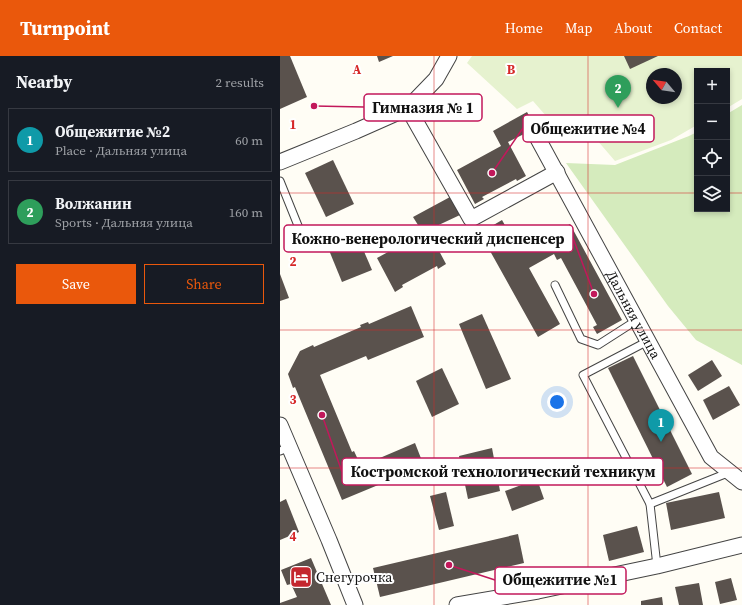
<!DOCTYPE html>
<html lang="en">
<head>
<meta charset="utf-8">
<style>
  body { margin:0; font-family:"Source Serif 4",serif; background:#20242c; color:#f1f3f6 }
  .controls { position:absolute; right:12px; top:12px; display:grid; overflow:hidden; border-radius:0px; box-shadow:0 2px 6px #0003 }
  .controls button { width:36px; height:36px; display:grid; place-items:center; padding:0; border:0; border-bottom:1px solid #363941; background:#171b24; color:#f1f3f6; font:20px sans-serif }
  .compass { position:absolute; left:366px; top:12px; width:36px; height:36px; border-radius:50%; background:#171b24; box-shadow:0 2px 6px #0003; rotate:299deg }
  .you { position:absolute; left:277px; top:346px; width:14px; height:14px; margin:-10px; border:3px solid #fff; border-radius:50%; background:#1a73e8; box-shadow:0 0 0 6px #1a73e833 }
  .badge { display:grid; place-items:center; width:26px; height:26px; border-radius:50%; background:#ea580c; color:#fff; font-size:13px; font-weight:700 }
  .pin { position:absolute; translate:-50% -33px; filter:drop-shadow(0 1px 2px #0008) }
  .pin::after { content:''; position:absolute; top:21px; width:14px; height:12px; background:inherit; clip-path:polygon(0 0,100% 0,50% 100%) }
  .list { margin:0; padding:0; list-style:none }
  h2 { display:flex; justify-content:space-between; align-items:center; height:52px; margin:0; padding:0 16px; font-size:17px }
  h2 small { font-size:13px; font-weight:400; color:#9ea1a6 }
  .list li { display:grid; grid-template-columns:26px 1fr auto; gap:12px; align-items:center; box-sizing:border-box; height:64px; margin:0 8px 8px; padding:0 8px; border:1px solid #363941; border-radius:0px }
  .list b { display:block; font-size:15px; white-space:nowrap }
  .list p { margin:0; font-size:13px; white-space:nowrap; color:#9ea1a6 }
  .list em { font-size:13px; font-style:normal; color:#9ea1a6 }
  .actions { display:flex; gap:8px; padding:12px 16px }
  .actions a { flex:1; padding:9px 0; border:1px solid #ea580c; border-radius:0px; text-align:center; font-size:14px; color:#ea580c }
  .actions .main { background:#ea580c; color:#fff }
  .icon { flex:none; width:22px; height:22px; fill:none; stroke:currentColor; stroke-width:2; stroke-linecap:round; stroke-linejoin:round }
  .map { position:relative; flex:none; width:462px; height:549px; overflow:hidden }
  header { display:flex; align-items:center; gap:24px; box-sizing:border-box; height:56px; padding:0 20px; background:#ea580c; color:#fff }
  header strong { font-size:19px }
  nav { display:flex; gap:22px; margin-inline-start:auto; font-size:14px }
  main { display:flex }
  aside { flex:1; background:#171b24 }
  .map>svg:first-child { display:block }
  .green { fill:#d5ebbd }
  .pitch { fill:#e6f2cf; fill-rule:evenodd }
  .building { fill:#5a524d }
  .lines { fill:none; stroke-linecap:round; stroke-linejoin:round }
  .lane-casing { stroke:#444; stroke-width:9 }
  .street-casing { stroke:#444; stroke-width:17 }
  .lane { stroke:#fff; stroke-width:7 }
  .street { stroke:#fff; stroke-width:15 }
  .grid { fill:none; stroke:#d62828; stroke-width:1; stroke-opacity:0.55 }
  .labels { text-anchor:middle; stroke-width:4; stroke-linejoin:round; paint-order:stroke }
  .street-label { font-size:14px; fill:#111; stroke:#fff }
  .poi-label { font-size:14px; fill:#111; stroke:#fff; text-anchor:start }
  .grid-label { font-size:13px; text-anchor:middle; font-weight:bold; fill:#d62828; stroke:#fff; stroke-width:4; stroke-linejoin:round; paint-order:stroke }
  .leader { fill:none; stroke:#c2185b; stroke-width:1.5 }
  .callout-dot { fill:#c2185b; stroke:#fff; stroke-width:1.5 }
  .callout { fill:#fff; stroke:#c2185b; stroke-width:1.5 }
  .callout-label { font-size:15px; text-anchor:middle; font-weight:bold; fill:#111 }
</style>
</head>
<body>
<header>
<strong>Turnpoint</strong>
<nav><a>Home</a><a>Map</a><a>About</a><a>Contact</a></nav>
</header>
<main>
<aside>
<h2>Nearby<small>2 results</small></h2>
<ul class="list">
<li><span class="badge" style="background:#0f9aa8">1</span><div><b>Общежитие №2</b><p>Place · Дальняя улица</p></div><em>60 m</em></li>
<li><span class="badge" style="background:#2e9e5b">2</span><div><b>Волжанин</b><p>Sports · Дальняя улица</p></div><em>160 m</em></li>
</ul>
<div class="actions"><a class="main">Save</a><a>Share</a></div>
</aside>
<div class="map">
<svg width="462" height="549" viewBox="0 0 462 549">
  <rect width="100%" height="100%" fill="#fffdf5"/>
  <!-- green -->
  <path class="green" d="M462,49V309L416,284L388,250L286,107L335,109L409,80L417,76V153H447V58Z"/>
  <!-- pitch -->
  <path class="pitch" d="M192,0H462V43L447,52V15H417V69L391,84L335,105L304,69L280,76L253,45L237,53L187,7ZM372,18H396V42H372Z"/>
  <!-- building -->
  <g class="building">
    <path d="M0,0H10L27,41L0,53Z"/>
    <path d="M97,0H113L99,6Z"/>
    <path d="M344,0H378L350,13Z"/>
    <path d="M247,56L256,72L228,86L246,120L237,125L236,123L202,141L204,143L195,148L177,114L221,90L213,75Z"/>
    <path d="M53,104L74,148L46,161L25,117Z"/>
    <path d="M170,141L180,159L148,174L166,208L158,213L157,210L122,229L123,231L115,236L97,202L143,177L133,161Z"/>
    <path d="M222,164L240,196L290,168L342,264L317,278L313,271L317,269L281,202L277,204L274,198L249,212L280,268L258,281L200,177Z"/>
    <path d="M73,170L92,214L62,226L44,182Z"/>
    <path d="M0,218L9,242L0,245Z"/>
    <path d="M131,250L144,281L88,304L86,300L40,319L72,396L74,395L81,410L135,387L144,410L62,444L15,331L13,332L8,318L20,295L33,289L34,291L81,271L80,269L88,266L89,268Z"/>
    <path d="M202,258L231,323L206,333L179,268Z"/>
    <path d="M353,300L412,418L387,431L328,312Z"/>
    <path d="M432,304L442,320L418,335L408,319Z"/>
    <path d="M162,312L179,348L152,361L136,325Z"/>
    <path d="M449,330L460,349L433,364L423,344Z"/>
    <path d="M212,392L220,435L188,443L179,400Z"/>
    <path d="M257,423L264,443L232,455L225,435Z"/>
    <path d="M166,436L174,470L159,474L150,440Z"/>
    <path d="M439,436L445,462L391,474L386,447Z"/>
    <path d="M6,443L19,476L0,484V446Z"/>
    <path d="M357,470L364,496L329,505L323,479Z"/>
    <path d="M238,478L244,507L100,541L93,512Z"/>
    <path d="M31,502L51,549H0V547L17,541L11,528L7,529L1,514Z"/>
    <path d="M451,522L457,544L440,548L435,526Z"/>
    <path d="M419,527L423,549H399L395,531Z"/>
    <path d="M382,541L383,549H361V545Z"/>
  </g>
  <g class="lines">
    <!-- lane casing -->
    <g class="lane-casing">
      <g id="lane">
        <path d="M0,125L23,182"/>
        <path d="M275,229L301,283L318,289L357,264"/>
        <path d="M368,285L303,319L370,448L377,510"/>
        <path d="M0,395L10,391"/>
        <path d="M370,448L450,416"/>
      </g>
    </g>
    <!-- street casing -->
    <g class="street-casing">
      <g id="street">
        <path d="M128,52L191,163L277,116"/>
        <path id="s1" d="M257,81L431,401L462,426"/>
        <path d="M0,106L76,75L128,52L156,23L169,0"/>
        <path d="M0,369L49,484L75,549"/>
        <path d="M177,549L258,535L377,510L462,489"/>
      </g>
    </g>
    <!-- lane -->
    <use href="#lane" class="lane"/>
    <!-- street -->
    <use href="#street" class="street"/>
  </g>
  <!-- grid -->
  <path class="grid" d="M154,0V549M308,0V549M0,137H417M447,137H462M0,274H462M0,412H462"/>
  <!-- icons -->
  <defs>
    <g id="hotel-square" transform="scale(1.15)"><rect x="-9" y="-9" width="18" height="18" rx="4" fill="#c4262e" stroke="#fff"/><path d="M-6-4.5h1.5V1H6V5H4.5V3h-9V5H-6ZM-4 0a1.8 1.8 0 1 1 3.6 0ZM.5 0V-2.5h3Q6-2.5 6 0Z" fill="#fff"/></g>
  </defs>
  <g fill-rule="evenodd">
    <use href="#hotel-square" x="21" y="521"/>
  </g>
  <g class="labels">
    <!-- street labels -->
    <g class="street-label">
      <text dy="5" stroke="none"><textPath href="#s1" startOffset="202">Дальняя улица</textPath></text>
    </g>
    <!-- poi labels -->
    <g class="poi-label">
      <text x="36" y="526">Снегурочка</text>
    </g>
  </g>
  <g class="grid-label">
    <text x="77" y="18">A</text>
    <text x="231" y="18">B</text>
    <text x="13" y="73">1</text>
    <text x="13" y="210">2</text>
    <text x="13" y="348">3</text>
    <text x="13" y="485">4</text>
  </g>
  <!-- callouts -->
  <path class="leader" d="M34 50L84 51M212 117L243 72M314 238L293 182M42 359L62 416M169 509L215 524"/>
  <g class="callout-dot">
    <circle cx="34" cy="50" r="4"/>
    <circle cx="212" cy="117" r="4"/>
    <circle cx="314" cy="238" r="4"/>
    <circle cx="42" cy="359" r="4"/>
    <circle cx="169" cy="509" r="4"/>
  </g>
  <g class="callout">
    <rect x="84" y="38" width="118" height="27" rx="4"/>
    <rect x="243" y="59" width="131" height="27" rx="4"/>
    <rect x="4" y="169" width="289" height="27" rx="4"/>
    <rect x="62" y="402" width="321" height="27" rx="4"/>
    <rect x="215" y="511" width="131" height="27" rx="4"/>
  </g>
  <g class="callout-label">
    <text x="143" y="57">Гимназия № 1</text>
    <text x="308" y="78">Общежитие №4</text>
    <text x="148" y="188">Кожно-венерологический диспенсер</text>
    <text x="223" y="421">Костромской технологический техникум</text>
    <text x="280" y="529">Общежитие №1</text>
  </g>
</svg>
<div class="controls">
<button>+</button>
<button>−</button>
<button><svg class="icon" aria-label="locate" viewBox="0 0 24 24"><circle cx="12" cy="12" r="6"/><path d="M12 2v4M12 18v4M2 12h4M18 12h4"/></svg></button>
<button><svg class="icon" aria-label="layers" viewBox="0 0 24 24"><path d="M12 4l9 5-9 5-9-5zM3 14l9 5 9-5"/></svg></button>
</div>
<svg class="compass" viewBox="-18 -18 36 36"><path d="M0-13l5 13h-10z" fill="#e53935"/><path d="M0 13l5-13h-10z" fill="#9ea1a6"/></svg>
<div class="you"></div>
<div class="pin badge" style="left:381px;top:386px;background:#0f9aa8">1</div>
<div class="pin badge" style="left:338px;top:52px;background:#2e9e5b">2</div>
</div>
</main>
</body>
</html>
